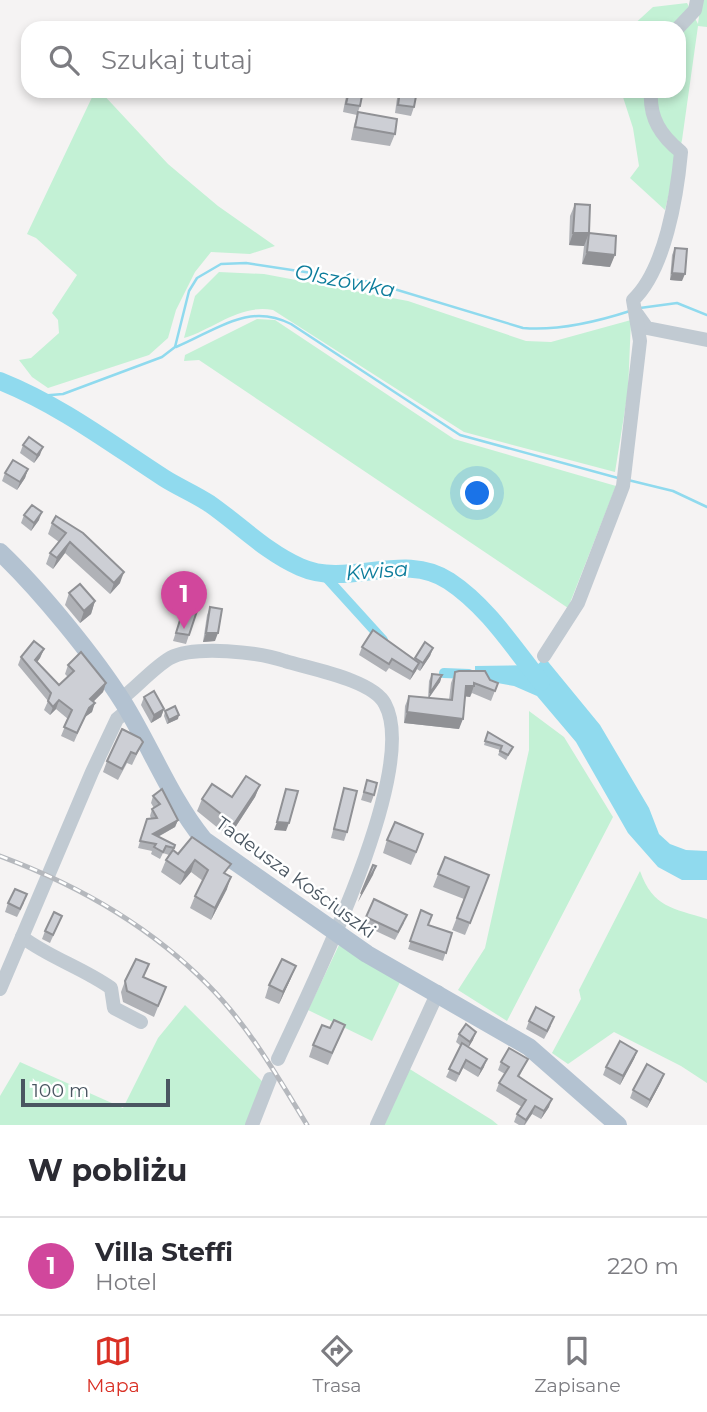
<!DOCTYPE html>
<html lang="pl">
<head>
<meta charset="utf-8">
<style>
  body { margin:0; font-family:Montserrat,sans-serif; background:#f7f7f7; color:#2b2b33 }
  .scale { position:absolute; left:21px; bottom:18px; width:149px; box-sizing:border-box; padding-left:7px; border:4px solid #4a5661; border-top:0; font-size:19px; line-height:24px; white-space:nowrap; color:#4a5661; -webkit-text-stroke:5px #fff; paint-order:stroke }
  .you { position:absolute; left:478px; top:494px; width:24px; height:24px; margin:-18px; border:5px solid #fff; border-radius:50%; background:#1a73e8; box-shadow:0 0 0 10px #1a73e833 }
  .badge { display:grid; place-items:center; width:46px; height:46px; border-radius:50%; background:#d93025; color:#fff; font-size:23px; font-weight:700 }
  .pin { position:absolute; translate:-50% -58px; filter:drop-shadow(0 2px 4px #0008) }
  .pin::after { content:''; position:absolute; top:37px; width:24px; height:21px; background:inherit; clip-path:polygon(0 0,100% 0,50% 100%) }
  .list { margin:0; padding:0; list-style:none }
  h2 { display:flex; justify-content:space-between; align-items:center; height:91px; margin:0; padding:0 28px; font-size:30px }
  h2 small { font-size:23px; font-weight:400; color:#7c7c81 }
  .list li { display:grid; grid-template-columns:46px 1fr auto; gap:21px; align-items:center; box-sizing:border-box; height:98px; padding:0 28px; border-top:2px solid #e1e1e2 }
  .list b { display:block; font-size:26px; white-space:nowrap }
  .list p { margin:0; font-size:23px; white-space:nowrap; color:#7c7c81 }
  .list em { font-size:23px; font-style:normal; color:#7c7c81 }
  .icon { flex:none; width:38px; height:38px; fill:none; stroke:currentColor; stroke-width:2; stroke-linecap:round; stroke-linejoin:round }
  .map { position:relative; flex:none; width:707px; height:1125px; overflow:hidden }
  .search { position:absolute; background:#fff; box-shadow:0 4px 10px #0003; left:21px; right:21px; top:21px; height:77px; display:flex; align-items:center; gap:18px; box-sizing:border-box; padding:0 24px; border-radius:21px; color:#7c7c81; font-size:26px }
  .sheet { height:189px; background:#fff }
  nav { display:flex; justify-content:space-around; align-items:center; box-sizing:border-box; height:98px; border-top:2px solid #e1e1e2; background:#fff; font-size:19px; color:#7c7c81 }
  nav a { display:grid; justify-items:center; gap:4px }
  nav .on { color:#d93025 }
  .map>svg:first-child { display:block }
  .green { fill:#c3f1d5 }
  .water { fill:#90daee }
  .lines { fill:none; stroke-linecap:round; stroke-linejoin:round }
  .stream { stroke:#90daee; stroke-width:2.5 }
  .canal { stroke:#90daee; stroke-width:10 }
  .river { stroke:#90daee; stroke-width:18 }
  .minor { stroke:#c1cad2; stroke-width:14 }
  .major { stroke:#b3c2d1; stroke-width:18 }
  .rail-casing { stroke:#b5b8bd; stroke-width:5 }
  .rail { stroke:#fff; stroke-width:2.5; stroke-dasharray:8; stroke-linecap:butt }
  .wall { fill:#b0b2b7 }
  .shaded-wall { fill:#909195 }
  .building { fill:#cdcfd5; stroke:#909195; stroke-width:2 }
  .labels { text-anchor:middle; stroke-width:5; stroke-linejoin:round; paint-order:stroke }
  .street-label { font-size:19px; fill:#4a5661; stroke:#fff }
  .water-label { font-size:21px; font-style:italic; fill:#0c7c9b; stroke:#fff }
</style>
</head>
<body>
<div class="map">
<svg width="707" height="1125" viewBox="0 0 707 1125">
  <rect width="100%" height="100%" fill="#f5f3f3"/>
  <!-- green -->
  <g class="green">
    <path d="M701,0H707V27L698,26L682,140L665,210L630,178L639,166L633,128L621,91H679V28H630L653,7L687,3L698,24Z"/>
    <path d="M95,91H100L168,164L218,206L275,246L250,254L211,252L195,272L176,310L168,338L149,355L48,388L32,377L19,360L31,358L59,333L58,320L52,313L77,275L36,238L27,234Z"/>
    <path d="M219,272L264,274L408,301L526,341L551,342L631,320L628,391L615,472L464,432L273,310C239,304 216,328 184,338L195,296Z"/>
    <path d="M257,319L275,320L454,439L616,486L568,608L199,360L184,361L185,355Z"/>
    <path d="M529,711L564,737L613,817L507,1021L458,990L485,948L529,750Z"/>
    <path d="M640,871C653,908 673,908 707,919V1083L681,1066L614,1032L568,1064L552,1053L581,999L579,990Z"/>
    <path d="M339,945L401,980L372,1041L308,1010Z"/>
    <path d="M185,1005L267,1086L252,1125H0V1096L20,1062L123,1108L158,1038Z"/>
    <path d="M408,1068L492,1120L498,1125H382Z"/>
  </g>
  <!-- water -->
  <path class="water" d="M545,658L600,725L649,808L659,834L670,844L686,850L707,851V880H682L658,867L628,833L576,742L537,696L514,686L475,679V666L537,665Z"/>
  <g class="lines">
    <!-- stream -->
    <g class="stream">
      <path d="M640,308L677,303L707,315"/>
      <path d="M176,347C217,330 248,302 291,324L460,435L618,478"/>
      <path d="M39,396L63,394L162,357L175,347L189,291L197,278L221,264L246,263L371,282L523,328C558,331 596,322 630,311"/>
      <path d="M628,480L673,491L707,507"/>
    </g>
    <!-- canal -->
    <g class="canal">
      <path d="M324,575L383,640"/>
      <path d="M444,673L469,674"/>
    </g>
    <!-- river -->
    <path class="river" d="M0,381C60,405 110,443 164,478C178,487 195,494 210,504C240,525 266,552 300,567C349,589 403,550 449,581C487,606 513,647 541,682"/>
    <!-- minor -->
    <g class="minor">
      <path d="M678,28L695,10L697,0"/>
      <path d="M637,314L647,328L707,340"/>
      <path d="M544,656L578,603L623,486L640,341L633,300C665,270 677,196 681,152C661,136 649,118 651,91"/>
      <path d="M121,699C137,687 153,668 170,658C195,645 259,652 285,661C311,669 373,680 385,704C421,770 309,991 278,1059"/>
      <path d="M22,937C50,958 83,968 111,988L114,1008L141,1022"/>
      <path d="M0,989L92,772L117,719L128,710"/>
      <path d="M252,1125L270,1079"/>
      <path d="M377,1125L438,992"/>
    </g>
    <!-- major -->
    <path class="major" d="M0,552C39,589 94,656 123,702C151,747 170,798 204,840L367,954L529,1047L618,1125"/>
    <!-- rail casing -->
    <g class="rail-casing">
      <path id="rail" d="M0,856C78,885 149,925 208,985C248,1025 278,1077 307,1125"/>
    </g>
    <!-- rail -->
    <use href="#rail" class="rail"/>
  </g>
  <!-- wall -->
  <g class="wall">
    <path d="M347,91H363L360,106L357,115L343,112Z"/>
    <path d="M398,91H417L414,107L411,116L395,113Z"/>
    <path d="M358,112L395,134L390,146L351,140L354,125Z"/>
    <path d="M575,204L589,233L610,267L582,264L584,246L569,245L570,216Z"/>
    <path d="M675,248L682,281L670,280L672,255Z"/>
    <path d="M23,445L40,455L34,463L20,453Z"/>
    <path d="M28,469L25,478L17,490L2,481L5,473Z"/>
    <path d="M24,515L39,520L31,531L21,523Z"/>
    <path d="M56,516L120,583L110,594L65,553L53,569L46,564L50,553L59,542L48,534L52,523Z"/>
    <path d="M69,593L95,601L91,614L80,623L65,605Z"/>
    <path d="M185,604L198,608L186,644L173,641Z"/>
    <path d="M210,607L215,641L203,642L207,615Z"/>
    <path d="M362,647L415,660V658L433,648L430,656L420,671L417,669L410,680L389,668L386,672L359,655Z"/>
    <path d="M44,649L40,658L37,662L59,685L68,677L65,674L68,665L106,683L103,692L94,701L92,712L85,717L74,742L61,736L68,719L56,709L50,715L44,710L48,701L18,665L21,657Z"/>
    <path d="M455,672L490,680L498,683L491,701L472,693L470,697L465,696L459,729L404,723L405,706L409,696L428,698L429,681L432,674L442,675L440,682L429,698L449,700L451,683Z"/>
    <path d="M144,697L164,709L161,717L151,723L141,705Z"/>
    <path d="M165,711L178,719L167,724L164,716Z"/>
    <path d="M488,732L513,747L506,760L498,755L500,750L484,745Z"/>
    <path d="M143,742L132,765L127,763L118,780L103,772L107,761Z"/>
    <path d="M367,780L374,795L371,803L361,800Z"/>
    <path d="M260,785L255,797L229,837L197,811L202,799L232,797Z"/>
    <path d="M344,788L347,832L344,841L331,838Z"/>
    <path d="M153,796L178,820L175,827L158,837L175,845L173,851L178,854L192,837L227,875V889L211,920L190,908L195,896L203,881L191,872L180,885L161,872L166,860L169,855L163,853L160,859L151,854L152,851L138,848L147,819L151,818L150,816L152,809L154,808L151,803Z"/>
    <path d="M387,840L419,846L411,865L383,853Z"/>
    <path d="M445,857L485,887L465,935L452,930L464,899L433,887Z"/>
    <path d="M8,903H24L17,917L5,912Z"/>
    <path d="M421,910L428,925L452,933L443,961L408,949Z"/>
    <path d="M62,916L50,943L42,939L45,931Z"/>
    <path d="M366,917L404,923L395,940L363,925Z"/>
    <path d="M144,977L166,987L154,1017L123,1002L121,992L125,981Z"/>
    <path d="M291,978L279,1004L265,998L269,985Z"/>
    <path d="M529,1021L551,1026L544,1039L526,1029Z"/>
    <path d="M345,1025L328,1065L309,1057L313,1045L330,1028Z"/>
    <path d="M459,1034L473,1040L468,1047L484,1067L478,1077L463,1068L456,1082L446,1077L461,1046L456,1042Z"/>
    <path d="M637,1051L634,1059L620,1085L603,1075L606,1067Z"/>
    <path d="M528,1059L519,1077L549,1107L541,1119L532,1114L525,1125H519L514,1122L517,1114L522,1107L496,1091L499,1083L505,1074L498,1070L501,1062Z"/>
    <path d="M664,1074L661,1082L647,1108L630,1098L633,1090Z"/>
  </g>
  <!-- shaded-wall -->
  <g class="shaded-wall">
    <path d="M573,233H589L584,246L569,245Z"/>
    <path d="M587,252L615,255L610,267L582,264Z"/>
    <path d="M672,273L685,274L682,281L670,280Z"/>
    <path d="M43,447L40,455L34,463L37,455Z"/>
    <path d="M28,469L25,478L17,490L20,482Z"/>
    <path d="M42,512L39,520L31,531L34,523Z"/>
    <path d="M70,542L65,553L53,569L57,558Z"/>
    <path d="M124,572L120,583L110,594L114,583Z"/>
    <path d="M95,601L91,614L80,623L84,611Z"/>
    <path d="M206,633H218L215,641L203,642Z"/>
    <path d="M433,648L430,656L420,671L423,663Z"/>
    <path d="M44,649L40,658L32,669L35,660Z"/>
    <path d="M419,663L416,671L410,680L413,672Z"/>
    <path d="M442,675L440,682L428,699L430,693Z"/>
    <path d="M106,683L103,692L87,708L90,699Z"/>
    <path d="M466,686H474L470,697L463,696Z"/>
    <path d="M59,700L56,709L50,715L53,707Z"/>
    <path d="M95,703L92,712L85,717L74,742L89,708Z"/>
    <path d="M164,709L161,717L151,723L154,715Z"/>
    <path d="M407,712L463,719L459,729L404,723Z"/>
    <path d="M179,715L178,719L167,724L169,720Z"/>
    <path d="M260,785L255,797L229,837L234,824Z"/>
    <path d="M178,820L175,827L150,841L153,834Z"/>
    <path d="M277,822L289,823L286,831L274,830Z"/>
    <path d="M195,860L191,872L180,885L185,873Z"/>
    <path d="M376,866L373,875L358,902L361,894Z"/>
    <path d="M231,877L227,889L211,920L215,908Z"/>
    <path d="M296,966L291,978L279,1004L283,992Z"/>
    <path d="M476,1032L473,1040L467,1050L470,1042Z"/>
    <path d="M637,1051L634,1059L620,1085L623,1076Z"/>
    <path d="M487,1059L484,1067L478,1077L481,1069Z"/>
    <path d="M664,1074L661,1082L647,1108L650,1100Z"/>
    <path d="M552,1099L549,1107L541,1119L544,1111Z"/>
    <path d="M535,1106L532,1114L524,1125L526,1120Z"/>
  </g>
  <!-- building -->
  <g class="building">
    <path d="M349,91H363L360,106L346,104Z"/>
    <path d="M400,91H417L414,107L398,105Z"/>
    <path d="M358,112L397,119L395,134L355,127Z"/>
    <path d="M575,204L590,205L589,233H573Z"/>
    <path d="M589,233L616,236L615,255L587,252Z"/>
    <path d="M675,248L687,249L685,274L672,273Z"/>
    <path d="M29,437L43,447L37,455L23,445Z"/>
    <path d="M13,460L28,469L20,482L5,473Z"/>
    <path d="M32,505L42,512L34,523L24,515Z"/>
    <path d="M56,516L83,533L124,572L114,583L70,542L57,558L50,553L66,533L52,523Z"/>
    <path d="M80,584L95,601L84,611L69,593Z"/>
    <path d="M185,604L198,608L189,635L176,633Z"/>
    <path d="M210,607L222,609L218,633H206Z"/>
    <path d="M373,630L419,663L413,672L392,659L389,664L362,647Z"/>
    <path d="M34,641L44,649L35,660L59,685L74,671L68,665L81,652L106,683L90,699L95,703L89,708L77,733L64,727L72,710L59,700L53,707L48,701L51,693L21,657Z"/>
    <path d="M425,642L433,648L423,663L415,658Z"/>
    <path d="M459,671H485L490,680L498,683L495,691L474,683V686H466L463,719L407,712L409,696L452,700L455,672Z"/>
    <path d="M432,674L442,675L430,693Z"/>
    <path d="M154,691L164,709L154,715L144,697Z"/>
    <path d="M175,706L179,715L169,720L165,711Z"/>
    <path d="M122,729L140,738L143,742L136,754L131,752L122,769L107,761Z"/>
    <path d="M488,732L513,747L508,755L500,751L502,746L485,741Z"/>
    <path d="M246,776L260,785L234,824L202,799L212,784L232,797Z"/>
    <path d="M367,780L377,783L374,795L364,792Z"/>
    <path d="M344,788L357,791L347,832L334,829Z"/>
    <path d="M162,789L178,820L153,834L175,845L174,848L166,846L163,852L154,847L156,844L140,841L147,819L157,818L152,809L160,804L153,796Z"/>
    <path d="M286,789L298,791L289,823L277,822Z"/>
    <path d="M395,822L423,834L416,852L387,840Z"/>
    <path d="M192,837L231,864L224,873L231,877L215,908L195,896L208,870L195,860L185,873L166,860L173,850L178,854Z"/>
    <path d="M445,857L489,875L470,923L457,918L469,887L438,874Z"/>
    <path d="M373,865L376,866L361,894Z"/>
    <path d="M15,889L27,894L20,909L8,903Z"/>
    <path d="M374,899L407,915L398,932L366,917Z"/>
    <path d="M421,910L432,915L428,925L452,933L446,953L410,941Z"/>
    <path d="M54,912L62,916L53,935L45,931Z"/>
    <path d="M136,959L149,964L143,977L166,987L158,1006L127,991L125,981Z"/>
    <path d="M282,959L296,966L283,992L269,985Z"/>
    <path d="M536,1007L554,1017L547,1031L529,1021Z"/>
    <path d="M334,1020L345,1025L332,1053L313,1045L322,1025L330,1028Z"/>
    <path d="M466,1024L476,1032L470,1042L459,1034Z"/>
    <path d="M620,1041L637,1051L623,1076L606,1067Z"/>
    <path d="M462,1043L487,1059L481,1069L466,1060L459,1074L449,1069Z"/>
    <path d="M509,1048L528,1059L518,1076L552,1099L544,1111L535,1106L526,1120L517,1114L526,1100L499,1083L509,1067L501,1062Z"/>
    <path d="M647,1064L664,1074L650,1100L633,1090Z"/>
  </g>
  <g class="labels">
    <!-- street labels -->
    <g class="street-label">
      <text transform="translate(296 877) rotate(36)" y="7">Tadeusza Kościuszki</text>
    </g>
    <!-- water labels -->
    <g class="water-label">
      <text transform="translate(345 281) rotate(11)" y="7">Olszówka</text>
      <text transform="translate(377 571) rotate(-4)" y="7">Kwisa</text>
    </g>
  </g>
</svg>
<div class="scale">100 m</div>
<div class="you"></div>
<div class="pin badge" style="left:184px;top:629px;background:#d1479c">1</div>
<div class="search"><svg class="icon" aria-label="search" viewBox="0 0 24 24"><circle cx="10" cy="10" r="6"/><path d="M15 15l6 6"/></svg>Szukaj tutaj</div>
</div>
<section class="sheet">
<h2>W pobliżu<small></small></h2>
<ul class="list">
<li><span class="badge" style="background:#d1479c">1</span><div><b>Villa Steffi</b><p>Hotel</p></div><em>220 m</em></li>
</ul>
</section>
<nav>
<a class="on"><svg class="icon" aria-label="map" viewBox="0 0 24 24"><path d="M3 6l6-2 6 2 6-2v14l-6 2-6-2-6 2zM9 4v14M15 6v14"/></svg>Mapa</a>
<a><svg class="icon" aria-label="directions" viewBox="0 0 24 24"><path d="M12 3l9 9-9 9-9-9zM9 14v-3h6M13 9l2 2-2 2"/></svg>Trasa</a>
<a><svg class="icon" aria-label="saved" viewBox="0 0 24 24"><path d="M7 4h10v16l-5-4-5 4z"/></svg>Zapisane</a>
</nav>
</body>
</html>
